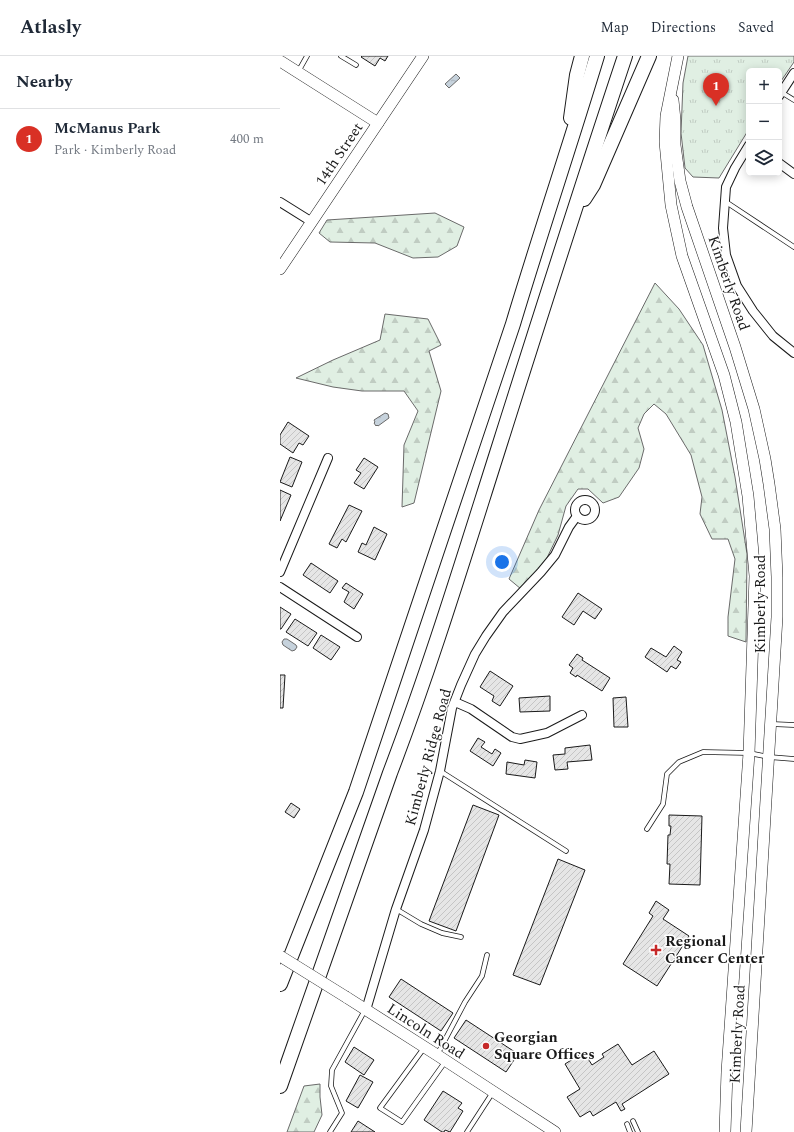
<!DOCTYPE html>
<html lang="en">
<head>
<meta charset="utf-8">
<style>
  body { margin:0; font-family:Spectral,serif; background:#f6f6f7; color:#1f2937 }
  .controls { position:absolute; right:12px; top:12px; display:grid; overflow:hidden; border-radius:6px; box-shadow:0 2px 10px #0003 }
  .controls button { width:36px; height:36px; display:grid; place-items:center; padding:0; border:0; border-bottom:1px solid #e0e1e3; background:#fff; color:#1f2937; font:20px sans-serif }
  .you { position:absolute; left:222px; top:506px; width:14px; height:14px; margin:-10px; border:3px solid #fff; border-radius:50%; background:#1a73e8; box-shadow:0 0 0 6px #1a73e833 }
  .badge { display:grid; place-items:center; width:26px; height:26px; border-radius:50%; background:#d93025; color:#fff; font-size:13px; font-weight:700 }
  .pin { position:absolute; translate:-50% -33px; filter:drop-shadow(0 1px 2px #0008) }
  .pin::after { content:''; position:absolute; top:21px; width:14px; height:12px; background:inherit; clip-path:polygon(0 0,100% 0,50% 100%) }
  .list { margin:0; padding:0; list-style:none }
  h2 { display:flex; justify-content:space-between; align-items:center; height:52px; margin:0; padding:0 16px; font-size:17px }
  h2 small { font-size:13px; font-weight:400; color:#747a83 }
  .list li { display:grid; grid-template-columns:26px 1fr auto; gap:12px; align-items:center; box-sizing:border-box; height:60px; padding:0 16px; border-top:1px solid #e0e1e3 }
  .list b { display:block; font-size:15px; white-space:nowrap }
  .list p { margin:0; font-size:13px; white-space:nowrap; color:#747a83 }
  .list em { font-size:13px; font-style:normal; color:#747a83 }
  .icon { flex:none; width:22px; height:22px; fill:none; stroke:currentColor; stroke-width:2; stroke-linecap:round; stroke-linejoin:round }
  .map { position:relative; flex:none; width:514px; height:1076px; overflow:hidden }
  header { display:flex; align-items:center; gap:24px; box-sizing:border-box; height:56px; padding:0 20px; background:#fff; border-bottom:1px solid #e0e1e3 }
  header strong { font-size:19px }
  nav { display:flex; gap:22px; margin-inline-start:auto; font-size:14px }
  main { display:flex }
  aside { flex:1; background:#fff }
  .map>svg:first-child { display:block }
  .grass { fill:url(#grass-tufts); stroke:#6a6a6a }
  .forest { fill:url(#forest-firs); stroke:#6a6a6a }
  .water { fill:url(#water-ripples); stroke:#6a6a6a }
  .building { fill:url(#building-hatch); stroke:#1a1a1a }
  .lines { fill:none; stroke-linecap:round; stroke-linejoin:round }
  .lane-casing { stroke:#1a1a1a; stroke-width:5.5 }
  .street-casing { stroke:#1a1a1a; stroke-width:10 }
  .secondary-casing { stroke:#1a1a1a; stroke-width:12 }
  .highway-casing { stroke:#1a1a1a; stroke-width:16 }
  .lane { stroke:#fff; stroke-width:4 }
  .street { stroke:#fff; stroke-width:8 }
  .secondary { stroke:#fff; stroke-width:11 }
  .highway { stroke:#fff; stroke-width:14 }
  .secondary-bridge-casing { stroke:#1a1a1a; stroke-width:12; stroke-linecap:butt }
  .secondary-bridge { stroke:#fff; stroke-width:11 }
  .poi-dot { fill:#c62828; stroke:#fff; stroke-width:1.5 }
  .labels { text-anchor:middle; stroke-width:3; stroke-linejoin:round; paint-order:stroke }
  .street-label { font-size:15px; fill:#1a1a1a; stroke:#fff }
  .poi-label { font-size:15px; font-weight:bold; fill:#1a1a1a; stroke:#fff; text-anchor:start }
</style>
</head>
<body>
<header>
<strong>Atlasly</strong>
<nav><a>Map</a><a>Directions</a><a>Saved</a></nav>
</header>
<main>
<aside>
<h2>Nearby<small></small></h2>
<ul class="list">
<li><span class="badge">1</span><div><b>McManus Park</b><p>Park · Kimberly Road</p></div><em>400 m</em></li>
</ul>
</aside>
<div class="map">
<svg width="514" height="1076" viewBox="0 0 514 1076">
  <defs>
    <pattern id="grass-tufts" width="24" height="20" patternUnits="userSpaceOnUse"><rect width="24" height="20" fill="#e0efe3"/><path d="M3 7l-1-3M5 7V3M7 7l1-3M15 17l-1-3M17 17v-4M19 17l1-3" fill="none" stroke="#c0ccc2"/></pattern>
    <pattern id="forest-firs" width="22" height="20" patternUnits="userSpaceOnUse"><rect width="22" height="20" fill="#e0efe3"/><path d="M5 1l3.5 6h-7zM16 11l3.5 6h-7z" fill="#c0ccc2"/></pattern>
    <pattern id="water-ripples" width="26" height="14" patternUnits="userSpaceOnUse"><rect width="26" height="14" fill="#c6d2dc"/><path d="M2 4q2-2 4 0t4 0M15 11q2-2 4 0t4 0" fill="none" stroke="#aab4bc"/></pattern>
    <pattern id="building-hatch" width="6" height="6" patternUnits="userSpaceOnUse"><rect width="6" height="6" fill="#e6e6e6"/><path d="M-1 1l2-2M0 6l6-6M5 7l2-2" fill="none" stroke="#c5c5c5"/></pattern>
  </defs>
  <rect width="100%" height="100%" fill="#fff"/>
  <!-- grass -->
  <path class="grass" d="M408,0H514V6L499,28V15H469V73L439,122L413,121L405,112L401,77L403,27Z"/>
  <!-- forest -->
  <g class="forest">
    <path d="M155,157L184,171L177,190L158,201L133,202L95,187L50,186L39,177L47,164Z"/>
    <path d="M375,227L399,253L423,289L442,354L455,421L467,498L466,586L448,580V561L455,503L448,483H432L420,458L422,441L411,399L386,358L374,348L364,358L358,372L364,393L359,412L339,441L323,447L308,433H298L286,450L278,479L265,506L241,533L229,523L259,454Z"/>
    <path d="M105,258L148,263L161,289L149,295L161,335L134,447L122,451L124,389L138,355L124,335H82L53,331L16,322L53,304L100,284Z"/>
    <path d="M40,1028V1041L42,1059L34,1076H7L24,1030Z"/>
  </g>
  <!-- water -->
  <g class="water">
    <path d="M176,18L180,22L169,32L165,28Z"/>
    <path d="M105,357L108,358L109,362L98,370L97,369L96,370L94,367L95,366L94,364Z"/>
    <path d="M4,583H7L16,589L17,591L15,594L12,595L3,589L2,586Z"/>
  </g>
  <!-- building -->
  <g class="building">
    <path d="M82,0H108L105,5L100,2L95,10L81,1Z"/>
    <path d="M8,366L29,380L23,389L19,387L13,397L0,388V379Z"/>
    <path d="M10,401L22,406L12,431L0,426Z"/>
    <path d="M84,402L98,411L84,433L74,427L81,417L76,414Z"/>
    <path d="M0,434L11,439L0,465Z"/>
    <path d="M69,449L82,455L66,486L62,483L57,492L49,488Z"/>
    <path d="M94,471L107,478L95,504L78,496L82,487L86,489Z"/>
    <path d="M31,507L58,525L50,537L23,519Z"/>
    <path d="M66,527L83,538L74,553L64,546L69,536L62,532Z"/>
    <path d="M298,537L322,553L315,563L303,555L294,569L282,561Z"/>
    <path d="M0,551L11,558L1,573H0Z"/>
    <path d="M15,563L37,577L28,590L6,576Z"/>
    <path d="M41,579L60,591L51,604L33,592Z"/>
    <path d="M394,590L402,596L397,604L401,606L396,613L391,610L387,616L365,601L371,592L386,601Z"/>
    <path d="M297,598L303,602L302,604L330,622L322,635L297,619L296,621L290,617L293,612L289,609Z"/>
    <path d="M210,615L233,630L220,650L212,645L214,640L200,631Z"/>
    <path d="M0,619H5L3,652H0Z"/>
    <path d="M270,640V655L240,656L239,642Z"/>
    <path d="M346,641L348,671H334L333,642Z"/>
    <path d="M198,682L205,686L201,691L212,698L215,693L221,697L213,710L190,695Z"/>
    <path d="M310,689L312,704L287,706L288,713L275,714L273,699L285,698V692Z"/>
    <path d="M245,704L257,706L255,722L226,718L227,706L244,709Z"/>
    <path d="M11,747L20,753L14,762L5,756Z"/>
    <path d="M193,749L219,759L176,875L149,865Z"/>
    <path d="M389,759L422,760L420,829L389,828L390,808H387L388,779H390L391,770H389Z"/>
    <path d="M278,803L305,814L260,929L233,919Z"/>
    <path d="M376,845L389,854L383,863L409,880L377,930L343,908L373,860L369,857Z"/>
    <path d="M121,923L173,957L161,975L109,941Z"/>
    <path d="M186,964L238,998L226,1016L174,982Z"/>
    <path d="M338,988L352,1009L374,995L389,1018L342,1048L345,1053L341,1055L336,1046L313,1060L310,1055L300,1061L287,1041L300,1033L285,1008L304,996L312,1009L324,1001L322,998Z"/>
    <path d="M74,991L94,1004L84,1019L65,1006Z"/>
    <path d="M80,1019L93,1026L78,1052L66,1045Z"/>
    <path d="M163,1035L182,1047L178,1052L183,1055L170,1076L165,1074L164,1076H162L144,1064Z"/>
    <path d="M78,1065L95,1076H71Z"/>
  </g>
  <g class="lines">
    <!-- lane casing -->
    <g class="lane-casing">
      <g id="lane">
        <path d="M61,0L76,9"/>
        <path d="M18,16L27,0"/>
        <path d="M501,36L514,44"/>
        <path d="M446,146L514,191"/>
        <path d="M492,668L514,669"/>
        <path d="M160,715L286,795"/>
        <path d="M367,773L383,748L387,718L399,706L423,696L469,697L489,701L514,703"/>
        <path d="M116,853L141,868L162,877L181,881"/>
        <path d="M144,992L100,1052L122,1066L165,1006"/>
        <path d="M157,999L185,946L202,920L207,899"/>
        <path d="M353,1065L358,1076"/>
        <path d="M347,1068L350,1076"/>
        <path d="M50,1076L62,1057L51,1030L52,1014L85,954"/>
        <path d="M187,1076L213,1036"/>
      </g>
    </g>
    <!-- street casing -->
    <g class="street-casing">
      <g id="street">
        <path d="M499,40L514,17"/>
        <path d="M469,89L455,112L446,131L443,172L446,199L457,230L473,255L493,280L514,297"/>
        <path d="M499,107L514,118"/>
        <path d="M0,146L32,166"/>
        <circle cx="305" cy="454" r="10"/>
        <path d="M0,516L48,402"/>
        <path d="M0,531L77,581"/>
        <path d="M175,646L191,653L232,681L240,683L267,677L302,659"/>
        <path d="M86,954L116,853L144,774L160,715L172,652L181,629L195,598L206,580L223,556L261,516L275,499L289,471L297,460"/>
      </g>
    </g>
    <!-- secondary casing -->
    <g class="secondary-casing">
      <g id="secondary">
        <path d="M398,0L386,60L385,86L391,149L402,200L444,319L456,366L468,440L475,520L469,697L447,1016L445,1076"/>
        <path d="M0,5L98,67"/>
        <path d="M393,44L395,64V89L400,125L407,151L455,291L474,353L485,403L489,428L495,473L497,521V561L466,1076"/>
        <path d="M0,213L143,0"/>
        <path d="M66,941L157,999L275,1076"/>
      </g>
    </g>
    <!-- highway casing -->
    <g class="highway-casing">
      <g id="highway">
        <path d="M291,62L297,19L302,0"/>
        <path d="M304,143L313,129L369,0"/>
        <path d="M0,928L76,736L233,268C260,178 290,89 317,0"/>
        <path d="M0,1030L110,717C150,612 183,504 217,397C259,264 301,132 345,0"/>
      </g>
    </g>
    <!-- lane -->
    <use href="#lane" class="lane"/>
    <!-- street -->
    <use href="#street" class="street"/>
    <!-- secondary -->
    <use href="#secondary" class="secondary"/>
    <!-- highway -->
    <use href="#highway" class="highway"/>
    <!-- secondary-bridge casing -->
    <g class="secondary-bridge-casing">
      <path id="secondary-bridge" d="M0,900L66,941"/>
    </g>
    <!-- secondary-bridge -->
    <use href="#secondary-bridge" class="secondary-bridge"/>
  </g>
  <!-- markers -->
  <g class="poi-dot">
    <path d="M374 888h4v4h4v4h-4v4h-4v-4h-4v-4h4z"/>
    <circle cx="206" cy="990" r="4"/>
  </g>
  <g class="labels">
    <!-- street labels -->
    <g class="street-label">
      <text transform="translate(59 98) rotate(-56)" y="5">14th Street</text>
      <text transform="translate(449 227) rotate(71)" y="5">Kimberly Road</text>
      <text transform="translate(480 548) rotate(-90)" y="5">Kimberly Road</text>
      <text transform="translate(148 701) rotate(-75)" y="5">Kimberly Ridge Road</text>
      <text transform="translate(146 975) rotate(33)" y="5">Lincoln Road</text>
      <text transform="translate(457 978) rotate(-87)" y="5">Kimberly Road</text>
    </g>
    <!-- poi labels -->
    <g class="poi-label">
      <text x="385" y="890">Regional<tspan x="385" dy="17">Cancer Center</tspan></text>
      <text x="214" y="986">Georgian<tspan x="214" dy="17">Square Offices</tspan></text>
    </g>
  </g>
</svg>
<div class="controls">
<button>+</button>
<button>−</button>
<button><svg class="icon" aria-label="layers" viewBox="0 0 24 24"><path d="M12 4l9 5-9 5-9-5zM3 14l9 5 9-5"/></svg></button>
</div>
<div class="you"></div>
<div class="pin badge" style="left:436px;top:50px">1</div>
</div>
</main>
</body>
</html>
